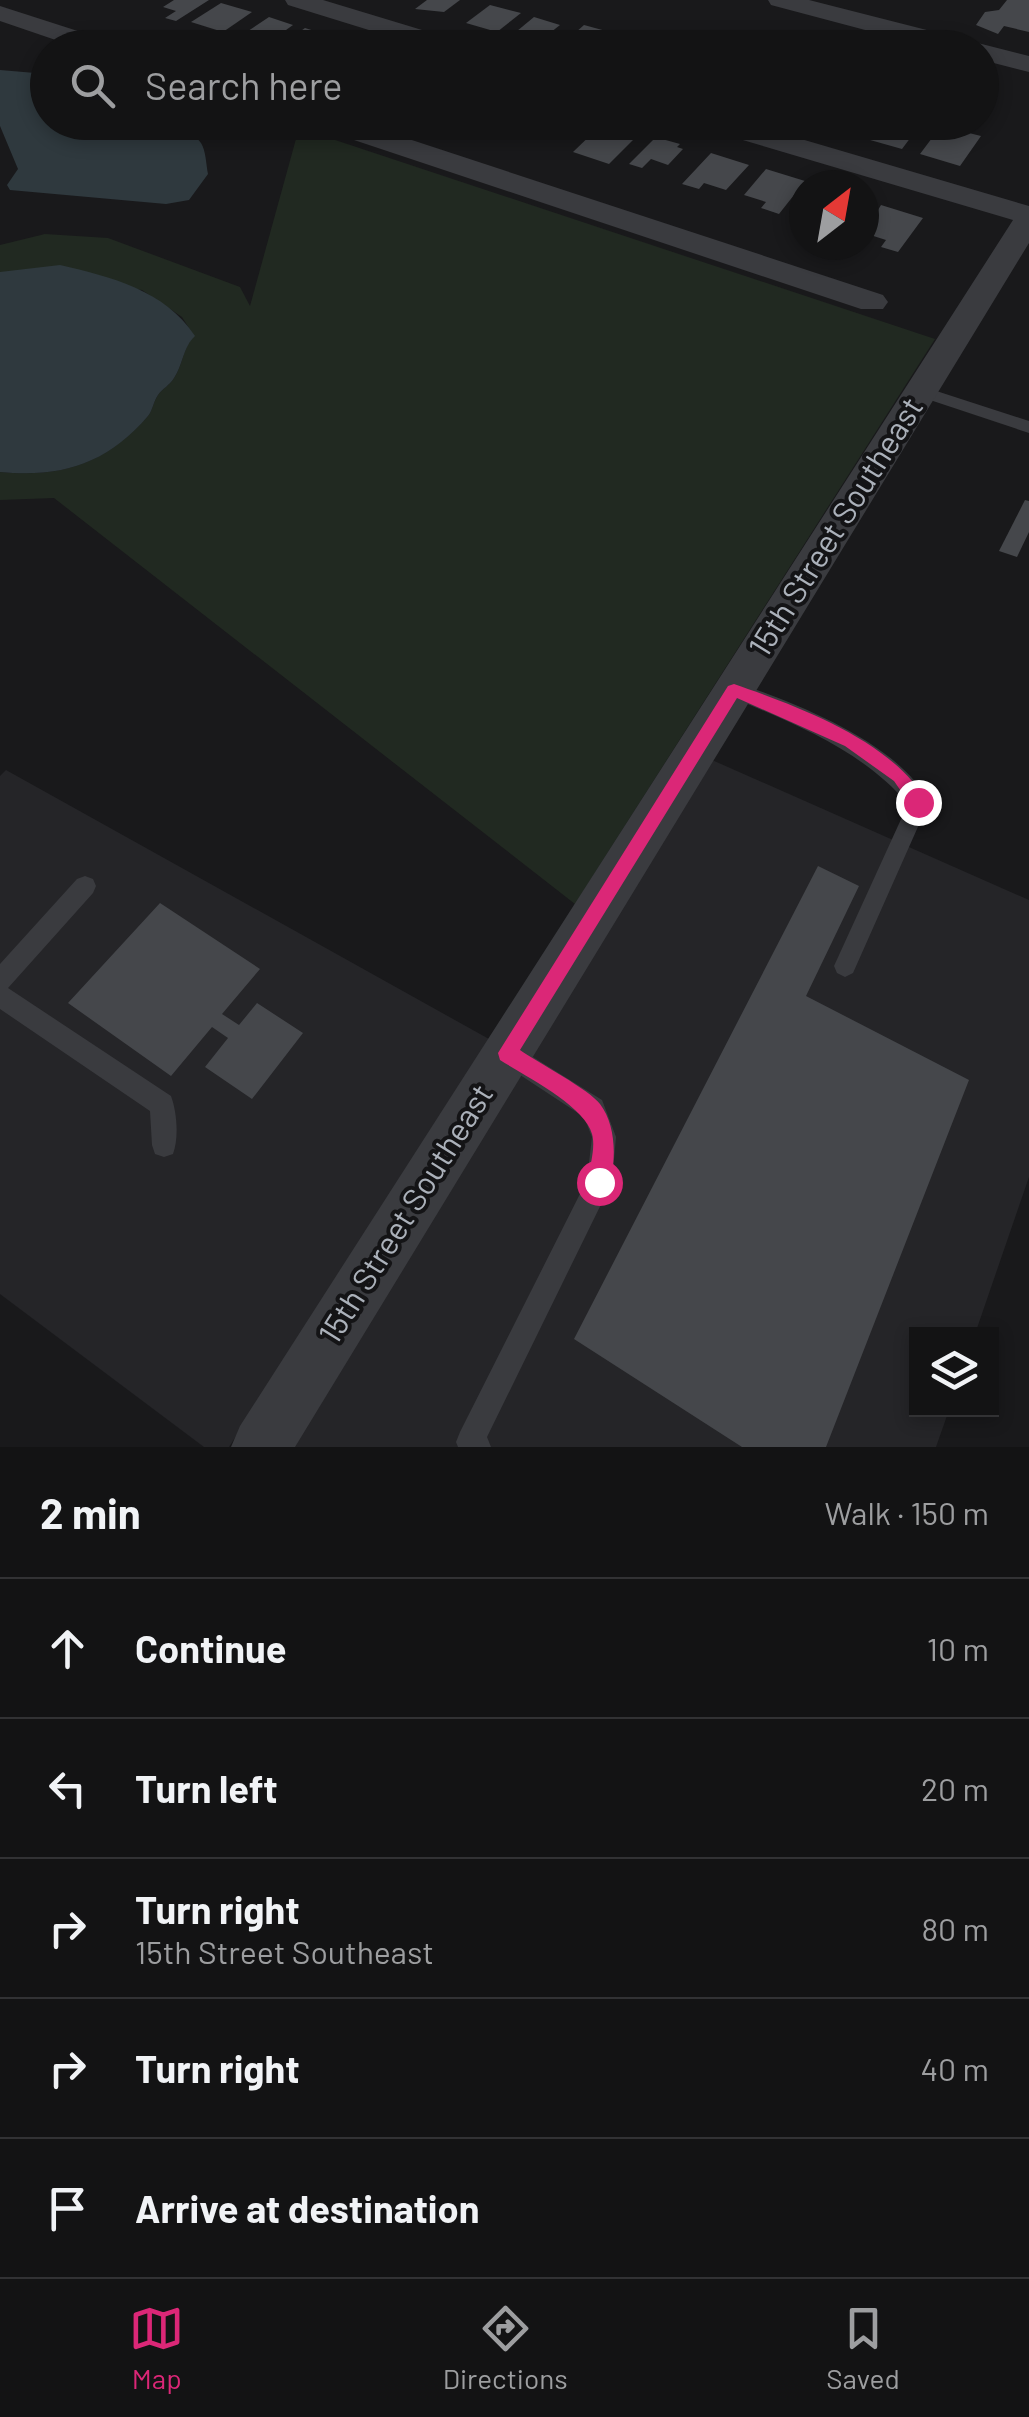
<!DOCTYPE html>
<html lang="en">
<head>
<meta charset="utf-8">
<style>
  body { margin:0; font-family:Barlow,sans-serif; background:#202022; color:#f1f3f6 }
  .controls { position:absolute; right:30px; bottom:30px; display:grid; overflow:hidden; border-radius:0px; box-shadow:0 5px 15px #0003 }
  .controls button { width:90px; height:90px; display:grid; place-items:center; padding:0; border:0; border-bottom:2px solid #323234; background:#131314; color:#f1f3f6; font:50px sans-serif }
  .compass { position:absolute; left:789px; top:170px; width:90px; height:90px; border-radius:50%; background:#131314; box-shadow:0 5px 15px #0003; rotate:31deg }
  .stop { position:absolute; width:30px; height:30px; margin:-22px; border:8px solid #db2777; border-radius:50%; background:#fff }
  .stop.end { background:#db2777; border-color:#fff; box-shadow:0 2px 10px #0008 }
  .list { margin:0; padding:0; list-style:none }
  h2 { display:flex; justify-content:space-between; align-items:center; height:130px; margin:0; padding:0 40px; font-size:42px }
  h2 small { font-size:32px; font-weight:400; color:#9d9ea0 }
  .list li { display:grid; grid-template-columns:65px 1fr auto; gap:30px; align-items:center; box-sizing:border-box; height:140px; padding:0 40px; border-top:2px solid #323234 }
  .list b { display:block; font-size:38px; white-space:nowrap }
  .list p { margin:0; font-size:32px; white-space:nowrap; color:#9d9ea0 }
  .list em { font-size:32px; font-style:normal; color:#9d9ea0 }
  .icon { flex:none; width:55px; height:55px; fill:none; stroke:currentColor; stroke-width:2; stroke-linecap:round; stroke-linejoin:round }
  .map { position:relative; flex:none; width:1029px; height:1447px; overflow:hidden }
  .search { position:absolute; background:#131314; box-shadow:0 5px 15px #0003; left:30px; right:30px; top:30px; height:110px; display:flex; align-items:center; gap:25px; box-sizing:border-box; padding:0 35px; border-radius:55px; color:#9d9ea0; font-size:38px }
  .sheet { height:830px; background:#131314 }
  nav { display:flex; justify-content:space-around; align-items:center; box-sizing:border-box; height:140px; border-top:2px solid #323234; background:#131314; font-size:28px; color:#9d9ea0 }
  nav a { display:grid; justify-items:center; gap:5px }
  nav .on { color:#db2777 }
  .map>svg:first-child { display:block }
  .built { fill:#252528 }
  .green { fill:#212921 }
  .water { fill:#2f393e }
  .building { fill:#45474b }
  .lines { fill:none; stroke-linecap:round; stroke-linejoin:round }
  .service { fill:#3a3b3f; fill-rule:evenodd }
  .minor { fill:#3a3b3f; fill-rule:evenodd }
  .route { fill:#db2777 }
  .labels { text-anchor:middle; stroke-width:8; stroke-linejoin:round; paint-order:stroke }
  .street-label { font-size:32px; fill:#abb1ba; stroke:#141416 }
</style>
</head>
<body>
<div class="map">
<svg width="1029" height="1447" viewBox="0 0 1029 1447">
  <rect width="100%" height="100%" fill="#19191b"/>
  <!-- built -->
  <g class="built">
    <path d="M712,760L1029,900V1177L975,1334H916V1410H949L936,1447H292Z"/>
    <path d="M6,770L489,1039L229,1447H204L0,1294V776Z"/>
  </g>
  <!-- green -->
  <path class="green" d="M299,128L935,339L575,904L54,498L0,500V472C61,478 106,464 148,416C153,410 153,402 158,395C162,389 170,385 174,378C183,365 183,347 194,336L182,317L142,290L0,272V245L45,234L108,238L240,287L250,306Z"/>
  <!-- water -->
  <g class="water">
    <path d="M0,70L47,74L48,122C80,122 182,113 201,143C206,151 206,164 208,174L189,200L166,204L10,190L7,185L18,169L0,126Z"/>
    <path d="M60,265C111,277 165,290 195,336C183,347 183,365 174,378C170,385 162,389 158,395C153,402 153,410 148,416C107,464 61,478 0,472V272Z"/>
  </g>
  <!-- building -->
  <g class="building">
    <path d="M174,0H209L176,21L165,18L176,11L163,7Z"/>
    <path d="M427,0H460L444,12L415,9Z"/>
    <path d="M1007,0H1029V32L1004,26L998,34L976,25L985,12L999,10Z"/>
    <path d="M221,3L252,12L223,32L191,22Z"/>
    <path d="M490,5L521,13L497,32L466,23Z"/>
    <path d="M269,17L293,25L261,48L249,44L259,37L245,33Z"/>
    <path d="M534,17L560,25L541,40L511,36Z"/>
    <path d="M584,25L617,34L601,48H558Z"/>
    <path d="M305,28L337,38L323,48H277Z"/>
    <path d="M639,33L671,43L666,48H623Z"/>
    <path d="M534,122H572L560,134L544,129L534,137L522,133Z"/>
    <path d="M811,122H856L847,134Z"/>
    <path d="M876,122H910L920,125L902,149L863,138Z"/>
    <path d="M598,128L634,139L609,164L573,152Z"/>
    <path d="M938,130L961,137L965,132L981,136L960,166L920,154Z"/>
    <path d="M662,139L680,144L677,147L683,149L668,165L651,159L642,168L629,164L653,140Z"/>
    <path d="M711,153L749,165L726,190L704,183L699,189L682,184Z"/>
    <path d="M766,169L805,181L779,214L761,208L766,202L744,195Z"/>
    <path d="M881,205L923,218L898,252L881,247L886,240L864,233Z"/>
    <path d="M1025,500L1029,501V532L1017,557L999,551Z"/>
    <path d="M818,866L859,886L806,996L969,1080L826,1447H742L574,1339Z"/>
    <path d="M160,903L260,969L222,1014L239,1025L257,1003L303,1033L252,1099L205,1067L228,1038L212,1027L171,1076L68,1003Z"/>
  </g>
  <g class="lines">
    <!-- service -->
    <g class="service">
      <path d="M921,386L1029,421V433L915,395V387Z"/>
      <path d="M734,682C794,702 899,743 929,802L853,973L845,977L837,973L834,966L908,804C860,748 793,724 727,695L724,690L727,685Z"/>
      <path d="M85,876L93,879L96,886L93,893L8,988L171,1096C177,1112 179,1138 173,1154L164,1157L155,1154L152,1145L150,1111L0,1009V964L77,879Z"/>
      <path d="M507,1041L602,1100L616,1137L612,1182L487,1437L491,1447H458L456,1442L460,1432L587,1180L592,1137L584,1117L499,1061L495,1053L499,1045Z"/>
    </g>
    <!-- minor -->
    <g class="minor">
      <path d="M285,0H323L465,43L468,48H427L288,5Z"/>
      <path d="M768,0H809L1029,56V72L982,60V48H933L771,5Z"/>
      <path d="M0,6L115,43L118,48H79L0,21Z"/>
      <path d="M315,122H357L883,295L888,302L883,309H861L318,128Z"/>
      <path d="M699,122H743L1029,206V243L295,1447H231L240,1426L1013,220L702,128Z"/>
    </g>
  </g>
  <!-- route -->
  <path class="route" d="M734,684C797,706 893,741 927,802L918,809L912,807L894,781L845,746L737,698L520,1050C537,1062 590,1090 600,1104C617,1126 617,1165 607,1189L599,1192L592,1189C585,1172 597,1152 592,1134C585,1106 525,1076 500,1060L498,1053L728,686Z"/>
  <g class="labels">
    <!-- street labels -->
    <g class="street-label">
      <text transform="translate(836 527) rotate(-58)" y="11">15th Street Southeast</text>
      <text transform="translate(406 1214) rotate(-58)" y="11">15th Street Southeast</text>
    </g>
  </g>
</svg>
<div class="controls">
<button><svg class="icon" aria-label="layers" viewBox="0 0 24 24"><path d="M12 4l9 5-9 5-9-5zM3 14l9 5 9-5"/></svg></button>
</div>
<svg class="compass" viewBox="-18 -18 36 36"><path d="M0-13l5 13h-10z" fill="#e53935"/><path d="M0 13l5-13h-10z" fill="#9d9ea0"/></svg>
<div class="stop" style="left:599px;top:1182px"></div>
<div class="stop end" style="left:918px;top:802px"></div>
<div class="search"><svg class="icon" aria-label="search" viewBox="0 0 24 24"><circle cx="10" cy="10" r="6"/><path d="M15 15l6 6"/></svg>Search here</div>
</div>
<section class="sheet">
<h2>2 min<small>Walk · 150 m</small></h2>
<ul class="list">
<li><svg class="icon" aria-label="ahead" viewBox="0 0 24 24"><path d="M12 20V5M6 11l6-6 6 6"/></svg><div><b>Continue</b></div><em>10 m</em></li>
<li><svg class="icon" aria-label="left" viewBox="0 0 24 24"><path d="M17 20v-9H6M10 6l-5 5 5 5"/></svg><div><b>Turn left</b></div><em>20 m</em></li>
<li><svg class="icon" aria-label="right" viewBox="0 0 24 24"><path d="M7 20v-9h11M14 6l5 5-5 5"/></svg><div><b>Turn right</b><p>15th Street Southeast</p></div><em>80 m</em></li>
<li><svg class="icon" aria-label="right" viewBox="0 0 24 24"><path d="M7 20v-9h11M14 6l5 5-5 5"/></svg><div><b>Turn right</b></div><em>40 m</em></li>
<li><svg class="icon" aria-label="arrive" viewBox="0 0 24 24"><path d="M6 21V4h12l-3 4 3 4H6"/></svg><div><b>Arrive at destination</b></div></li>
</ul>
</section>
<nav>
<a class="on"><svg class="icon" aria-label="map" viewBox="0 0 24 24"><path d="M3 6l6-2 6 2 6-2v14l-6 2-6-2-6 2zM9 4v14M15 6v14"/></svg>Map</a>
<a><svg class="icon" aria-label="directions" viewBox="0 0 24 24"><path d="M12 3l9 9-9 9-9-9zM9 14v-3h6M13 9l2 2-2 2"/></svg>Directions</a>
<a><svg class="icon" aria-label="saved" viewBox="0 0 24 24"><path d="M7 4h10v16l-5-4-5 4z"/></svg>Saved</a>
</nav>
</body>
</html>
